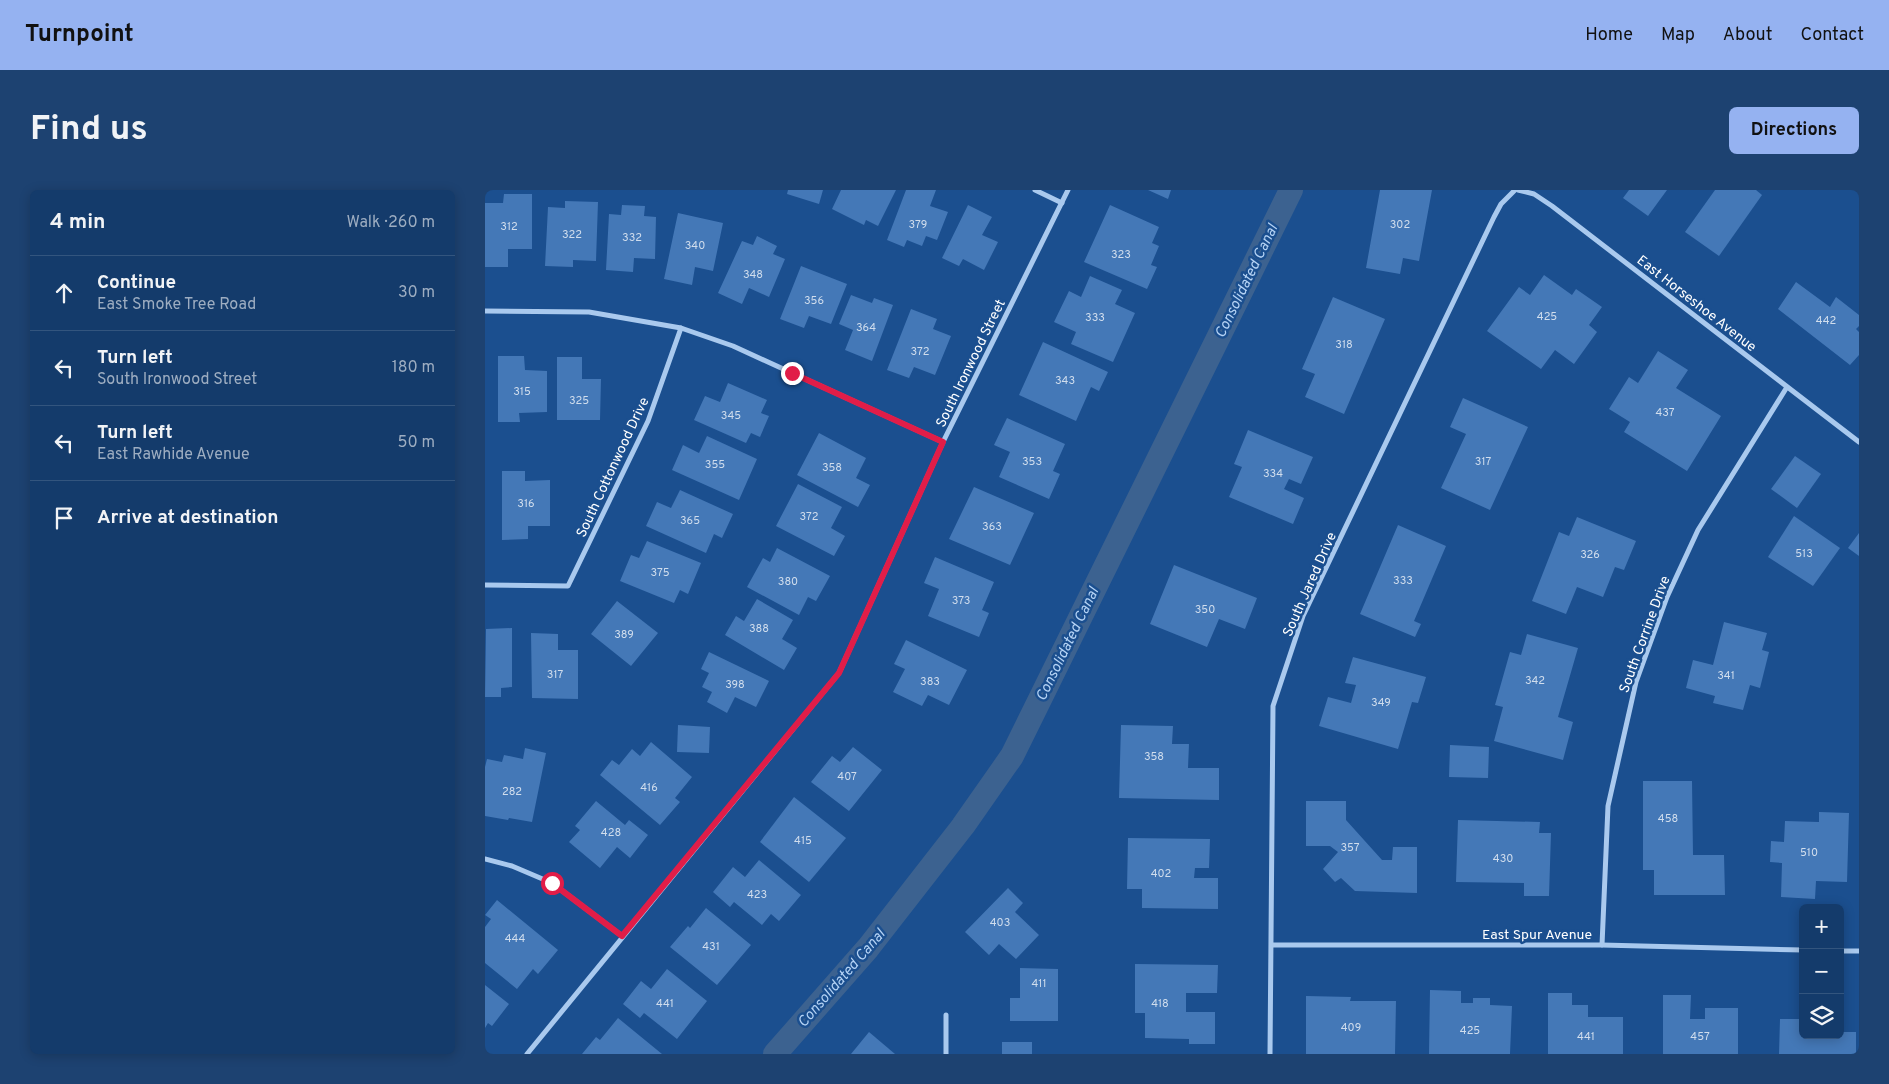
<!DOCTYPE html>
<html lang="en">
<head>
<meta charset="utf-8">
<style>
  body { margin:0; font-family:Overpass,sans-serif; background:#1d4271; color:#f1f3f6 }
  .controls { position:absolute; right:15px; bottom:15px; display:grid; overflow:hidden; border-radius:8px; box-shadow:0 2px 12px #0003 }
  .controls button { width:45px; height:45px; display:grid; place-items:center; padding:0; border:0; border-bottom:1px solid #33557e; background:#143b6b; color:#f1f3f6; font:25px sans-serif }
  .stop { position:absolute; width:15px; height:15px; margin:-11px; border:4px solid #e11d48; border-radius:50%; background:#fff }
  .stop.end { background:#e11d48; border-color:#fff; box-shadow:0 1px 5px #0008 }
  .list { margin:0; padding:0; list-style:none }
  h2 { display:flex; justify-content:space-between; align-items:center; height:65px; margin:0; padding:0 20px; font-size:21px }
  h2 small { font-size:16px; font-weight:400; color:#9dadc1 }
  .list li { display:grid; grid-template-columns:32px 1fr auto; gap:15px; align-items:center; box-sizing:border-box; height:75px; padding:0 20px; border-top:1px solid #33557e }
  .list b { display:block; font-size:19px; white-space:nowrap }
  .list p { margin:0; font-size:16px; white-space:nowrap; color:#9dadc1 }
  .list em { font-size:16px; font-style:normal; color:#9dadc1 }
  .icon { flex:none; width:28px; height:28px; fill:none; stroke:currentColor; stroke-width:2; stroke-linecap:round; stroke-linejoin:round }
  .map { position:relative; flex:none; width:1374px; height:864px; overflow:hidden; border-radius:8px }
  header { display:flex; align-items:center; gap:30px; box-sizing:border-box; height:70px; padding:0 25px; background:#95b2f1; color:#111 }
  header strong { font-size:24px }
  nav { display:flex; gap:28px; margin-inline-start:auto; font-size:18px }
  .intro { display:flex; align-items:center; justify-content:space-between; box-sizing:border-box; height:120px; padding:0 30px }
  h1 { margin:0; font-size:35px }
  .button { padding:12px 22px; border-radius:8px; background:#95b2f1; color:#111; font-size:18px; font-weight:700 }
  main { display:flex; gap:30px; padding:0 30px }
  aside { flex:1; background:#143b6b; border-radius:8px; box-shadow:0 2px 12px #0003 }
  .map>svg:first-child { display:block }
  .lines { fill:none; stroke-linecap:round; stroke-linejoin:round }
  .canal { stroke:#3c6290; stroke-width:24 }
  .building { fill:#4478b7 }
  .street { stroke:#a9c9ee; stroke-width:5 }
  .route { stroke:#e11d48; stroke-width:6 }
  .labels { text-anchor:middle; stroke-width:5; stroke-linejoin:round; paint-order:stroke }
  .number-label { font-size:11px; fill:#d0dded }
  .street-label { font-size:14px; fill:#fff; stroke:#1b4f8f }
  .water-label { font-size:15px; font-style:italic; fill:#b5d3f5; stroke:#1b4f8f }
</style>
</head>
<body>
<header>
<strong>Turnpoint</strong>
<nav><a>Home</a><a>Map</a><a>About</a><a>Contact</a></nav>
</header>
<div class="intro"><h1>Find us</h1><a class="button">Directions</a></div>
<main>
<aside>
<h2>4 min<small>Walk · 260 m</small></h2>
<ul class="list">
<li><svg class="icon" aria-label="ahead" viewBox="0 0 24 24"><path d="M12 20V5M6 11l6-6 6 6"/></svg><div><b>Continue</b><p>East Smoke Tree Road</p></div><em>30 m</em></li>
<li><svg class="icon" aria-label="left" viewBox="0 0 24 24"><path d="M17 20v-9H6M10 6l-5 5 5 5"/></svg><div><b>Turn left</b><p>South Ironwood Street</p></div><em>180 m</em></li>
<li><svg class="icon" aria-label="left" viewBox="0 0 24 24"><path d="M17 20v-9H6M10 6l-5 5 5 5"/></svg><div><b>Turn left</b><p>East Rawhide Avenue</p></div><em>50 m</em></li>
<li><svg class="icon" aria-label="arrive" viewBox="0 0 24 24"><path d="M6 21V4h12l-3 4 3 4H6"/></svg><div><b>Arrive at destination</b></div></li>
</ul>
</aside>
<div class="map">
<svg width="1374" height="864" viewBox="0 0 1374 864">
  <rect width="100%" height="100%" fill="#1b4f8f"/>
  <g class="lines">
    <!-- canal -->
    <path class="canal" d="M290,864L383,758L478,636L527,566L806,0"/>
  </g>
  <!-- building -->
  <g class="building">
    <path d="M303,0H338L334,14L302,4Z"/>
    <path d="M356,0H411L393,36L381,30L379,35L347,19Z"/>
    <path d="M421,0H451L445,16L463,22L452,50L441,46L437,56L422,50L419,57L402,50Z"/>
    <path d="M663,0H686L683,9Z"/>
    <path d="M895,0H947L934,71L918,68L915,84L881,78Z"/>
    <path d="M1144,0H1182L1163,26L1138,8Z"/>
    <path d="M1230,0H1271L1277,5L1234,66L1200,42Z"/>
    <path d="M19,4H47V59H23V77H0V13H18Z"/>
    <path d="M80,11L113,12L111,71L88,70V77L60,76L63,17L80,18Z"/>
    <path d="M137,15L160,16L159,26L171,27L170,69L149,68L148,82L121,80L124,24L136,25Z"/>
    <path d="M483,15L507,27L497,45L513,52L499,80L478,69L474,76L457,68Z"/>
    <path d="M625,15L674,37L667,53L674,56L666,75L672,77L662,99L599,72Z"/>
    <path d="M193,23L238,33L228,81L210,77L207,95L179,89Z"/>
    <path d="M272,46L292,56L288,64L300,69L284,107L264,98L257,114L233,103L257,51L268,55Z"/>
    <path d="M316,76L362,94L346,134L324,126L319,138L295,129Z"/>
    <path d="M1059,85L1087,105L1091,99L1117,117L1104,135L1112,142L1089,174L1070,160L1056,179L1002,141L1034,97L1045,105Z"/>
    <path d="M605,86L637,100L630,114L650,123L628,172L586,154L591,142L569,132L584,101L596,107Z"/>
    <path d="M1311,92L1345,117L1351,107L1374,125V136L1371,139L1374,142V165L1365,175L1293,119Z"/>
    <path d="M366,105L387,113L389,108L408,115L387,171L360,160L368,140L354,134Z"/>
    <path d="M848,107L900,129L859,224L820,207L830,184L817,179Z"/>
    <path d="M426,119L452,129L448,139L466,146L450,185L429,177L424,188L402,180Z"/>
    <path d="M558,152L623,182L614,201L606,197L591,231L534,205Z"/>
    <path d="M1173,161L1203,180L1191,198L1236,226L1202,281L1139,242L1145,232L1124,219L1144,187L1153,193Z"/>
    <path d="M13,166H39L40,180L62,181V222L34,223L35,232H13Z"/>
    <path d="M72,167H97V189H116L115,230H72Z"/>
    <path d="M243,193L282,210L276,223L284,226L275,247L266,243L261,253L209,230L220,206L235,212Z"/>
    <path d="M978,208L1043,237L1005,320L956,298L981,244L965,237Z"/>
    <path d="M522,228L580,254L568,281L575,284L564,309L514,287L525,262L509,255Z"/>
    <path d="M763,240L828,267L816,294L804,289L799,299L819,308L808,334L744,307L757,277L749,274Z"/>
    <path d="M334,243L381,268L371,288L385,295L373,317L312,285Z"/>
    <path d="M222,246L272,269L254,310L187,280L198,255L214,263Z"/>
    <path d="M1310,266L1336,284L1312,318L1286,299Z"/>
    <path d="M17,281H40V291L65,290V336H43V349L17,350Z"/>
    <path d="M313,294L357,317L346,338L360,346L349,366L291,336Z"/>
    <path d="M489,297L549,323L525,375L464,349Z"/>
    <path d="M195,300L248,324L237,348L229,344L221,363L161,336L172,312L186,318Z"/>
    <path d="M1309,326L1355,358L1328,396L1283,367Z"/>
    <path d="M1092,327L1151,351L1139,380L1130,377L1118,407L1092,397L1081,424L1047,411L1074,342L1084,346Z"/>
    <path d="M913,335L961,356L929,431L936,434L930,447L875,424Z"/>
    <path d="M1374,343V366L1363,358Z"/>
    <path d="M162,351L216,373L203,404L195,400L189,413L135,391L146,365L154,368Z"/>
    <path d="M292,358L345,386L331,411L323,407L314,425L262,397L278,368L285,372Z"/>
    <path d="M450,367L509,392L497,420L504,423L494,447L443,426L454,399L439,393Z"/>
    <path d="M689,375L772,408L760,439L734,429L722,457L665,434Z"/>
    <path d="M272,409L308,430L297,449L312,458L299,480L240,445L251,426L259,431Z"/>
    <path d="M132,411L173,443L146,476L106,444Z"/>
    <path d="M1239,432L1282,443L1277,460L1284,462L1275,498L1265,495L1258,520L1228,513L1230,506L1201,498L1208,470L1228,475Z"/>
    <path d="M27,438V497L16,498V507H0L1,439Z"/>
    <path d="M46,443L73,444V460H93V509L47,508Z"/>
    <path d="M1042,444L1093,458L1073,527L1088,532L1078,570L1009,551L1018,517L1010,515L1025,462L1036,465Z"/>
    <path d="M421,450L482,480L464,515L443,505L437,516L408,502L420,479L409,474Z"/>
    <path d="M224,462L284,491L271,517L250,507L242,523L222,512L227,502L217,497L224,483L216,479Z"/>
    <path d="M868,467L941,487L933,513L927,512L913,559L834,536L843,507L866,513L871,495L860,493Z"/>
    <path d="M193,535L225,537L224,563L192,562Z"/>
    <path d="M636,535L688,536L687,554H704L703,578H734V610L634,608Z"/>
    <path d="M166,552L207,587L190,608L195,612L175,635L115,585L127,570L134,575L147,559L155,566Z"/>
    <path d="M965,555L1004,557L1003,588L964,587Z"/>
    <path d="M368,557L397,580L364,621L326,592L347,566L355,572Z"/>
    <path d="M40,558L61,563L47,632L24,628L23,630L0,626V577L2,569L17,572L19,565L38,569Z"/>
    <path d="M1158,591H1207L1208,665H1239L1240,705H1169V680H1158Z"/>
    <path d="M309,607L361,648L324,692L275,652Z"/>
    <path d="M111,611L140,635L144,630L163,645L145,668L132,657L115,678L84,652L95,640L90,636Z"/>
    <path d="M821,611H861V630L897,670H907L908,657H932V703L870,701L856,688L850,692L838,679L853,662L845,656H821Z"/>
    <path d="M1334,622L1364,623L1362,692L1331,691L1330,709L1296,707L1297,673L1285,672L1286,651L1299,652L1300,631L1334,632Z"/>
    <path d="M973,630L1055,632L1054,643H1066L1064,706H1039V693L971,692Z"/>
    <path d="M643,648L725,649L724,678H710L709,688H733V719L657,718V699H642Z"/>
    <path d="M274,670L316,705L294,731L286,724L277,735L249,712L245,717L228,702L248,677L260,687Z"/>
    <path d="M523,698L538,713L530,722L554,745L531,769L514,754L504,765L480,742Z"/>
    <path d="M12,710L73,760L53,784L48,779L32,799L0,773V737L6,729L0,725Z"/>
    <path d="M221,718L266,755L232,795L185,757L203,736L205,738Z"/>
    <path d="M650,774L733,775L732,803H701V822H730V854H704V849L660,848V823H650Z"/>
    <path d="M535,778L573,779V831H525V808H535Z"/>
    <path d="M182,779L222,811L192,849L159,823L155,828L138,814L156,791L166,799Z"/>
    <path d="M0,795L24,814L7,836L3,833L0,838Z"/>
    <path d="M945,800L976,801V813H988V808H1005V815L1027,816L1025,864H944Z"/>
    <path d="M1063,803H1087V815H1103V827H1138V864H1063Z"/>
    <path d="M1178,805H1206L1205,829H1220V818H1253V864H1178Z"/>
    <path d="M821,806L866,807L865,811H911L910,864H821Z"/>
    <path d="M133,828L177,864H97L111,847L115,850Z"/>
    <path d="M1295,829H1318V845H1355V842H1371V864H1294Z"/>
    <path d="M384,842L410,864H366Z"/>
    <rect x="517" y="852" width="30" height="12"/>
  </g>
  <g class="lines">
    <!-- street -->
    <g class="street">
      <path d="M550,0L577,13"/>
      <path d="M1033,0L1049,4L1067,16L1374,252"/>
      <path d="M0,121L104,122L196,138L248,156L458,252"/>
      <path d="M0,395L83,396L163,231L196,138"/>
      <path d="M0,669L27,676L67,693L137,746"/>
      <path d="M787,755H1117L1318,760"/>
      <path d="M1117,755L1123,616L1151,492L1182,407L1213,340L1302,197"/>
      <path d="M1355,761H1374"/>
      <path d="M42,864L354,483L458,252L583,0"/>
      <path d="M461,864V825"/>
      <path d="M785,864L788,516L818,426L1009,27L1016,14L1030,0"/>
    </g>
  </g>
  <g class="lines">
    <!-- route -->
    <path class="route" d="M67,693L137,746L354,483L458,252L307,183"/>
  </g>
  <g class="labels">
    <!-- number labels -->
    <g class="number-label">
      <text x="433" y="38">379</text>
      <text x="915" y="38">302</text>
      <text x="24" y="40">312</text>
      <text x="87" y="48">322</text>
      <text x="147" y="51">332</text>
      <text x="210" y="59">340</text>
      <text x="636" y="68">323</text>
      <text x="268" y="88">348</text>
      <text x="329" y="114">356</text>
      <text x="1062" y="130">425</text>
      <text x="610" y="131">333</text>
      <text x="1341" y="134">442</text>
      <text x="381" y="141">364</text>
      <text x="859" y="158">318</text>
      <text x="435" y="165">372</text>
      <text x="580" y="194">343</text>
      <text x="37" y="205">315</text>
      <text x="94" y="214">325</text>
      <text x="1180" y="226">437</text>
      <text x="246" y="229">345</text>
      <text x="547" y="275">353</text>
      <text x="998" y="275">317</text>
      <text x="230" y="278">355</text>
      <text x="347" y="281">358</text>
      <text x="788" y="287">334</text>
      <text x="41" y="317">316</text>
      <text x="324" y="330">372</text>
      <text x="205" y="334">365</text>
      <text x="507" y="340">363</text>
      <text x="1319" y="367">513</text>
      <text x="1105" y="368">326</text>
      <text x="175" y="386">375</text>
      <text x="918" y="394">333</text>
      <text x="303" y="395">380</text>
      <text x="476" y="414">373</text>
      <text x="720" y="423">350</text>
      <text x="274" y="442">388</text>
      <text x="139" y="448">389</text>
      <text x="70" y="488">317</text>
      <text x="1241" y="489">341</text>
      <text x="1050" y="494">342</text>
      <text x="445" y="495">383</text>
      <text x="250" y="498">398</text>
      <text x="896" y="516">349</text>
      <text x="669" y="570">358</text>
      <text x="362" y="590">407</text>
      <text x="164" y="601">416</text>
      <text x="27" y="605">282</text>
      <text x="1183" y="632">458</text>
      <text x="126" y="646">428</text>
      <text x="318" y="654">415</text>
      <text x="865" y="661">357</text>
      <text x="1324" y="666">510</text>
      <text x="1018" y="672">430</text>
      <text x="676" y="687">402</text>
      <text x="272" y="708">423</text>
      <text x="515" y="736">403</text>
      <text x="30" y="752">444</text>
      <text x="226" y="760">431</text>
      <text x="554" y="797">411</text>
      <text x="180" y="817">441</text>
      <text x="675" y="817">418</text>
      <text x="866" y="841">409</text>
      <text x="985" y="844">425</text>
      <text x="1101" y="850">441</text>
      <text x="1215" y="850">457</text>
    </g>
    <!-- street labels -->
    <g class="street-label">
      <text transform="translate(1212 113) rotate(38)" y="5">East Horseshoe Avenue</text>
      <text transform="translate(485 173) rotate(-64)" y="5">South Ironwood Street</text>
      <text transform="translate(127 277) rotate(-65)" y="5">South Cottonwood Drive</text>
      <text transform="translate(824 394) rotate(-66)" y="5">South Jared Drive</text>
      <text transform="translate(1159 444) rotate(-70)" y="5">South Corrine Drive</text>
      <text x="1052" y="749">East Spur Avenue</text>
    </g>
    <!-- water labels -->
    <g class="water-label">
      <text transform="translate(761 91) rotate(-64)" y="5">Consolidated Canal</text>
      <text transform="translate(582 454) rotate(-64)" y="5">Consolidated Canal</text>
      <text transform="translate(356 788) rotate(-49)" y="5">Consolidated Canal</text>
    </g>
  </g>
</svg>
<div class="controls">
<button>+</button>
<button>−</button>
<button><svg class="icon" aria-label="layers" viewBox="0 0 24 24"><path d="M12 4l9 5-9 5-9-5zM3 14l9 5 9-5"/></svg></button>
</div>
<div class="stop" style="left:67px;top:693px"></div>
<div class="stop end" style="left:307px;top:183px"></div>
</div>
</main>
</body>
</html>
